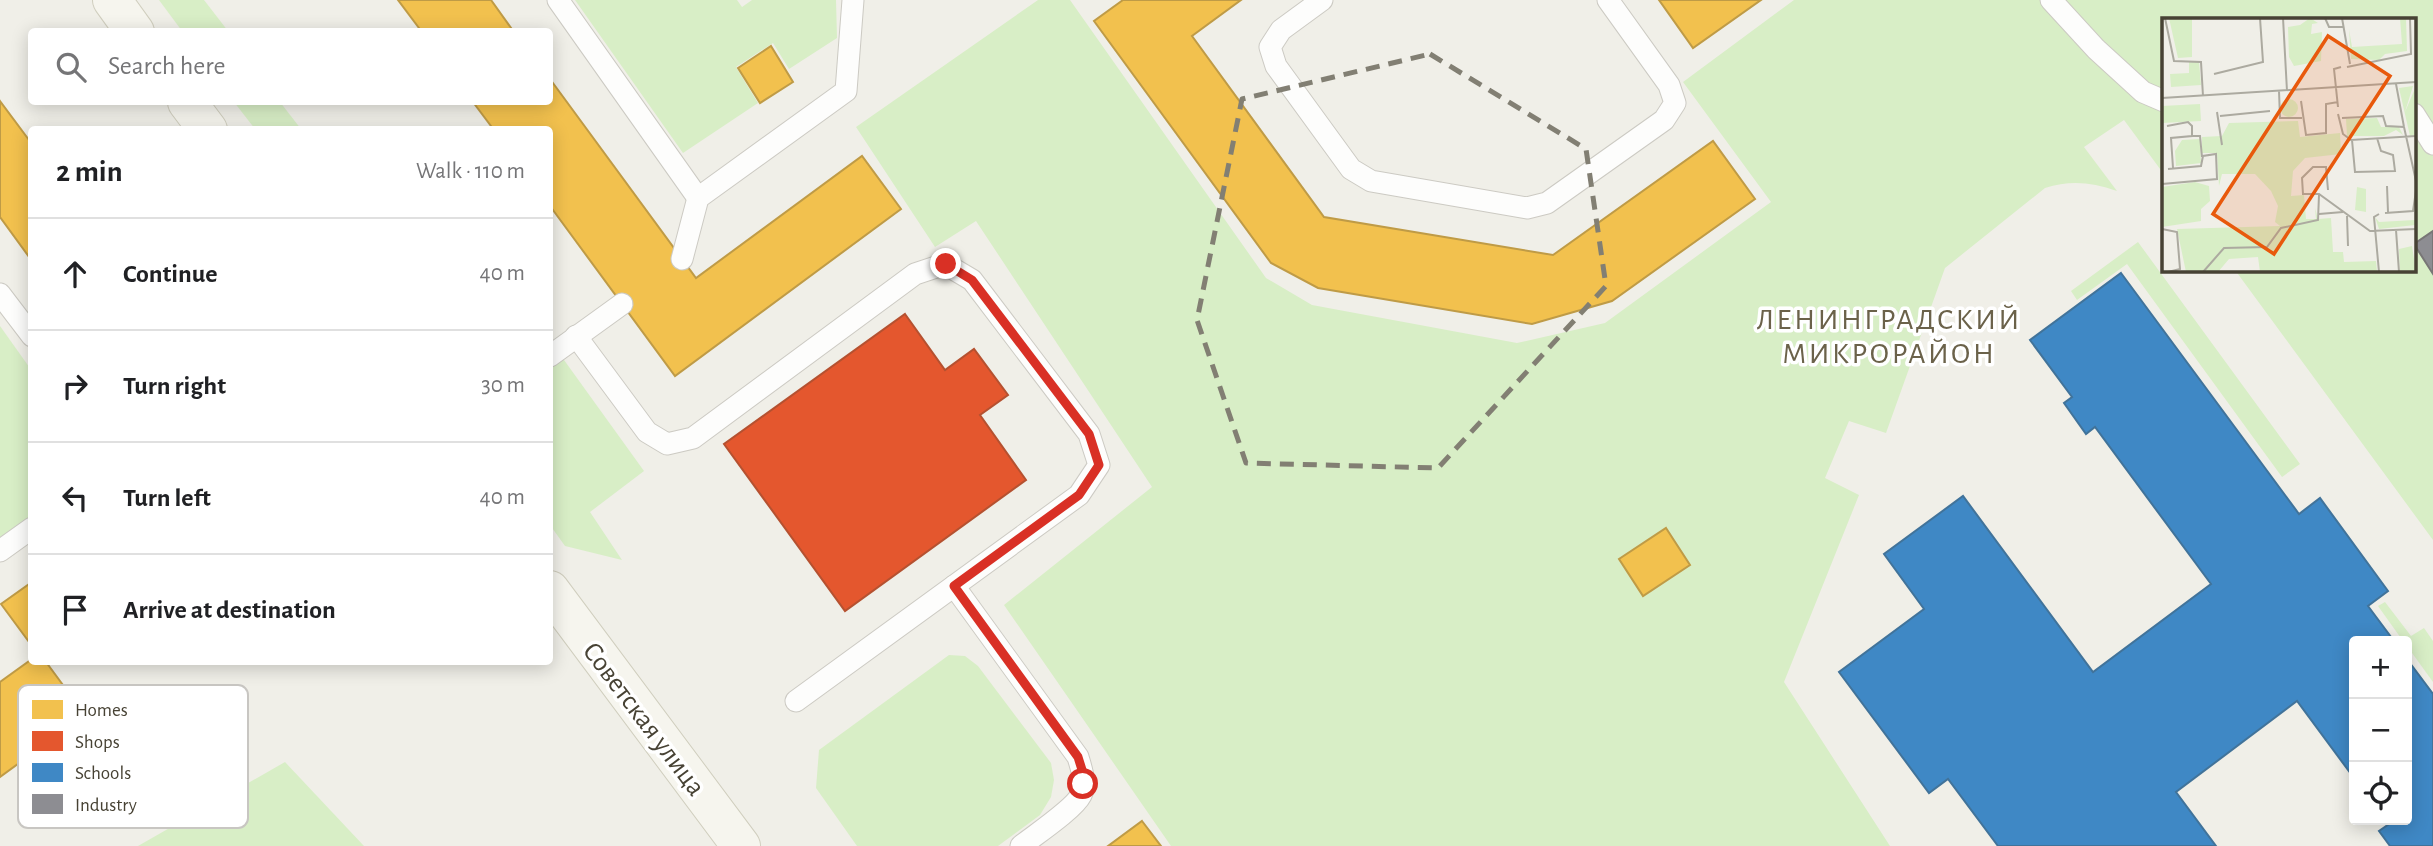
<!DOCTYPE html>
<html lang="en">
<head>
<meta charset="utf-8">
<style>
  body { margin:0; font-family:"Alegreya Sans",sans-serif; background:#f2f2f2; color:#202124 }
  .controls { position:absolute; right:21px; bottom:21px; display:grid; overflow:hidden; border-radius:7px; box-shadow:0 4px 18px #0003 }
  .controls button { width:63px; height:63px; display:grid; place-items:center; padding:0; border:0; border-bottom:2px solid #e0e0e0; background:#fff; color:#202124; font:35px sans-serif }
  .stop { position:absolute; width:21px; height:21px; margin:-16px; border:5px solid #d93025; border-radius:50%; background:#fff }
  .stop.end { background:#d93025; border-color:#fff; box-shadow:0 2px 7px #0008 }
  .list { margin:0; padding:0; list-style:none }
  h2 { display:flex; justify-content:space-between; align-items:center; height:91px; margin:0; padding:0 28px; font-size:30px }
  h2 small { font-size:23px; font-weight:400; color:#757577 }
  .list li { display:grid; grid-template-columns:46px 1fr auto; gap:21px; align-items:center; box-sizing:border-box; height:112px; padding:0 28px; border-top:2px solid #e0e0e0 }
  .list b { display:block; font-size:26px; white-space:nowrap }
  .list em { font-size:23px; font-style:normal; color:#757577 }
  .icon { flex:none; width:38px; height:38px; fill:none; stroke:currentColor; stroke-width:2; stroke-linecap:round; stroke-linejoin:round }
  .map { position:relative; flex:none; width:2433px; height:846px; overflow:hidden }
  .search { position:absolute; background:#fff; box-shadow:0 4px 18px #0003; left:28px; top:28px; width:525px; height:77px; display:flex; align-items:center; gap:18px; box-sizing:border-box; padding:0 24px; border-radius:7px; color:#757577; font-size:26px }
  .panel { position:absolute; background:#fff; box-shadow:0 4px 18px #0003; left:28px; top:126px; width:525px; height:539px; border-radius:7px }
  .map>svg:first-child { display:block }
  .green { fill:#d8eec6 }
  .homes { fill:#f2c14e; stroke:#bf9b46; stroke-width:2 }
  .shops { fill:#e4572e; stroke:#b55130; stroke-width:2 }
  .schools { fill:#3f88c5; stroke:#41739a; stroke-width:2 }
  .industry { fill:#8d8d92; stroke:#787676; stroke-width:2 }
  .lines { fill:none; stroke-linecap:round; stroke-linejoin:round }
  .lane-casing { stroke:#cccac3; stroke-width:23 }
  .secondary-casing { stroke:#d0cebe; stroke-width:40 }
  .lane { stroke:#fdfdfc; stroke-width:21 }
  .secondary { stroke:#f6f5ee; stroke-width:38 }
  .route { stroke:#d93025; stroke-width:9 }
  .marked { fill:none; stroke:#827f73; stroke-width:5; stroke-dasharray:14 9; stroke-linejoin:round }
  .labels { text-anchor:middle; stroke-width:7; stroke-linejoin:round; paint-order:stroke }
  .street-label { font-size:28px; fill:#474234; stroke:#fff }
  .neighbourhood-label { font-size:30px; letter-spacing:2px; fill:#6b624a; stroke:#fff }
  .inset-road { fill:none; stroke:#acaaa0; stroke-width:2 }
  .view { fill:#e8590c; fill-opacity:0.15; stroke:#e8590c; stroke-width:3.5 }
  .inset-edge { fill:none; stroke:#474234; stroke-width:3.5 }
  .key { fill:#fff; stroke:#c8c6c2; stroke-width:2 }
  .key-label { font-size:19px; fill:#474234 }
</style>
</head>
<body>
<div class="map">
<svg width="2433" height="846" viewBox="0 0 2433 846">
  <rect width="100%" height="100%" fill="#f0efe8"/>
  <!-- green -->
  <g class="green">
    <path d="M159,0H204L228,31H182Z"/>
    <path d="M575,0H737L742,7L752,0H836L837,38L789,69L773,43L736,67L758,103L683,153Z"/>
    <path d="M1038,0H1070L1266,278L1312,305L1517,343L1605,323L1771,202L1683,82L1794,0H2433V540L2235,270H2414V19H2164L2163,173L2124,120L2084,147L2117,191C2091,182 2070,180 2045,188L1945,268L1886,433L1849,421L1825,478L1859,495L1784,682L1890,846H1171L1004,605L1152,487L976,221L935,247L856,127Z"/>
    <path d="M234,102H280L301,129H255Z"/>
    <path d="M2138,242L2300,464L2282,477L2127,264L2077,300L2071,291Z"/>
    <path d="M0,326L32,371L31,522L0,547Z"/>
    <path d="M550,358L564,360L644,471L590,512L622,560L565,546L550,525Z"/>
    <path d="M2385,602L2411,636L2424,628L2433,641V682L2407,646V641H2403L2378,606Z"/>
    <path d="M949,655L965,656L978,666L1051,763L1054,780L1051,797L1040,815L998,846H857L816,788L819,750Z"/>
    <path d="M285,762L364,846H138Z"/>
  </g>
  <!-- homes -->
  <g class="homes">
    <path d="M398,0H491L514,32H422Z"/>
    <path d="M1123,0H1241L1192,36L1324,217L1553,255L1713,141L1755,199L1612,301L1532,324L1318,288L1271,263L1094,21Z"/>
    <path d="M1659,0H1761L1693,48Z"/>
    <path d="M771,46L793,82L760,103L738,68Z"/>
    <path d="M550,79L696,278L862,156L901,209L675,376L550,206V130H494L473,102H550Z"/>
    <path d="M0,101L32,144V261L0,217Z"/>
    <path d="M1666,528L1690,565L1643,596L1619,559Z"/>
    <path d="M32,582V646L1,604Z"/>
    <path d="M32,659V662H46L85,715L0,777V682Z"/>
    <path d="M1142,821L1161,846H1108Z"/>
  </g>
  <!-- shops -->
  <path class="shops" d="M905,314L945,370L974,349L1008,395L980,415L1026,480L845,611L724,444Z"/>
  <!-- schools -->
  <g class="schools">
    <path d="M2121,273L2299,514L2320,498L2388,591L2368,606L2394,641H2354V778L2297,701L2176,792L2216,846H1998L1948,779L1929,793L1839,672L1924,609L1884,554L1963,496L2093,672L2211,584L2095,427L2086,434L2064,403L2072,397L2030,340Z"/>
    <path d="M2407,659L2433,694V846H2390L2379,831L2389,824L2385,820H2407Z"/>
  </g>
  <!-- industry -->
  <path class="industry" d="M2433,231V274L2414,244Z"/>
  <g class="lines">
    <!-- lane casing -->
    <g class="lane-casing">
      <g id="lane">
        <path d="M558,0L698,198"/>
        <path d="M1322,0L1281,30L1270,47L1276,66L1351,169L1371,181L1527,208L1547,203L1664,120L1675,103L1669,85L1608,0"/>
        <path d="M2051,0L2096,49L2143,92L2164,101"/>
        <path d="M2414,114L2433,144"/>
        <path d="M682,259L698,198L846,91L853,0"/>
        <path d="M0,294L32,336"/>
        <path d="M576,336L647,432L667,444L693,438L915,274L945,264L972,280L1089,434L1099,465L1079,495L796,701"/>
        <path d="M550,356L622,304"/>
        <path d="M0,551L32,528"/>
        <path d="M954,586L1078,757C1081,768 1087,783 1081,795C1074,809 1035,835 1021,846"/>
      </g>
    </g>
    <!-- secondary casing -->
    <g class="secondary-casing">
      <g id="secondary">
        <path d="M112,0L135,32"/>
        <path d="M187,102L208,130"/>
        <path d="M550,590L741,846"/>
      </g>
    </g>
    <!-- lane -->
    <use href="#lane" class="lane"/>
    <!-- secondary -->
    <use href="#secondary" class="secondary"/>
  </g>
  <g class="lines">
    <!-- route -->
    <path class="route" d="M946,264L972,280L1089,434L1099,465L1079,495L954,586L1078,757L1083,773V784"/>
  </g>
  <!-- marked area -->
  <path class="marked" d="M1430,54L1586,149L1606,286L1438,468L1246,463L1197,320L1242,99Z"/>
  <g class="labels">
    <!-- street labels -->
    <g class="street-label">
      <text transform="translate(645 718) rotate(53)" y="10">Советская улица</text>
    </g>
    <!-- neighbourhood labels -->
    <g class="neighbourhood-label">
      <text x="1889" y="329">ЛЕНИНГРАДСКИЙ<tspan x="1889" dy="34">МИКРОРАЙОН</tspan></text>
    </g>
  </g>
  <!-- overview -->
  <g transform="translate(2162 18)">
    <rect width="254" height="254" fill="#f0efe8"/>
    <path d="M7,0H30V39L16,40ZM148,0L156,5L150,6L149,16L160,14L159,43L132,48L127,39L126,9L138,7ZM238,0H244L245,33L223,36L217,42L189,41L187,11L190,29L240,26ZM27,44H37L39,67L9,69L8,56L27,55ZM251,68L243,94L254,68V117L248,118L237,70ZM118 90a9 9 0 1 1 18 0a9 9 0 1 1-18 0ZM38,86L39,103L0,105V88ZM215,100L219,109H237L241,117L234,112L222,118H185L184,101ZM136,103L138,119L178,115L179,136L143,140L131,153L129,178L142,177L144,201H154L153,190L156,201L169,200L171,234H181L182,244L214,243L215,254H98L96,239L67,241L56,254H24L15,211L118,208L113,204L116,188L109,173L93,156H60L57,168L55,135H40V119L60,118L67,105ZM38,121L39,145L14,148L13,133L20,122ZM33,164L47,168L48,183L39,191V203L0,209V169ZM195,169L204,171V194L193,192ZM213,199L217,204L253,202V207L217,211ZM250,228L254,254H238L237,231Z" fill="#d8eec6"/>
    <path class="inset-road" d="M3,0L12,43L39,44L41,78M121,0L125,73M163,0L167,9H181M180,0L188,46M185,49L249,36L248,0M52,56L101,44L98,0M234,66L242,109M117,73L118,100H140M0,80L254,64M139,83L144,117L164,115V86L176,84M176,89L172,51L179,49M55,94L60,127M176,96L181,116L189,122L254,118M58,98L108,93M180,100L221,98L224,108L242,109L254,163M5,108L26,104L30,108V118L9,120L11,150M30,118H38L40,139M190,122L193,154L233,153L231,137L219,133L215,120M0,166L55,161L54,136L41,138L39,148L6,151M225,168L226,194M166,172L164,149H151L140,160L141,176H157L208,213L254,211M223,195L251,193L254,173M157,196L181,194M217,196L212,199L217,254M185,198L186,228M0,211L15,214L18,251L6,254M234,212L237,254M41,254L62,230L105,229L119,210L156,202L157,177"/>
    <path class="view" d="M166,18L228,58L112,236L51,196Z"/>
    <rect width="254" height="254" class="inset-edge"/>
  </g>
  <!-- legend -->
  <rect x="18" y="685" width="230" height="143" rx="10" class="key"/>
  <rect x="32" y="700" width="31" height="19" fill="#f2c14e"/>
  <rect x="32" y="731" width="31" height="20" fill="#e4572e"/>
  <rect x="32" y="763" width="31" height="19" fill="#3f88c5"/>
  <rect x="32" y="794" width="31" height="20" fill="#8d8d92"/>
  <g class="key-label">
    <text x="75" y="716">Homes</text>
    <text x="75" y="748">Shops</text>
    <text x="75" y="779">Schools</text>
    <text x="75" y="811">Industry</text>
  </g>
</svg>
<div class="controls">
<button>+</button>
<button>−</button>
<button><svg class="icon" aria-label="locate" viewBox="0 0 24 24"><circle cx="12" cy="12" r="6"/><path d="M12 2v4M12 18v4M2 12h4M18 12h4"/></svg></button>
</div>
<div class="stop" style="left:1083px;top:784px"></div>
<div class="stop end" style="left:946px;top:264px"></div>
<div class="search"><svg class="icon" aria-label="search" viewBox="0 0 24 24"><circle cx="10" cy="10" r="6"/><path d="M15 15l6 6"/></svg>Search here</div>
<section class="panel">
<h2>2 min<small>Walk · 110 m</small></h2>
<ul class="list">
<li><svg class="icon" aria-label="ahead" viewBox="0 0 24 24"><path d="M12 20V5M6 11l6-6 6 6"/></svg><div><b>Continue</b></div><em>40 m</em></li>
<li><svg class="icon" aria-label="right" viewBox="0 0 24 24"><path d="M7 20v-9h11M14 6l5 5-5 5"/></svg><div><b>Turn right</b></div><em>30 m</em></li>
<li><svg class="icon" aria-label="left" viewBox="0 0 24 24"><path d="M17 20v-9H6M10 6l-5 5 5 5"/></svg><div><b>Turn left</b></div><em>40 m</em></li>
<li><svg class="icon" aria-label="arrive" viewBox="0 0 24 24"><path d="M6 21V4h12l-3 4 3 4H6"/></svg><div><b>Arrive at destination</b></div></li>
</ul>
</section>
</div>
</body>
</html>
